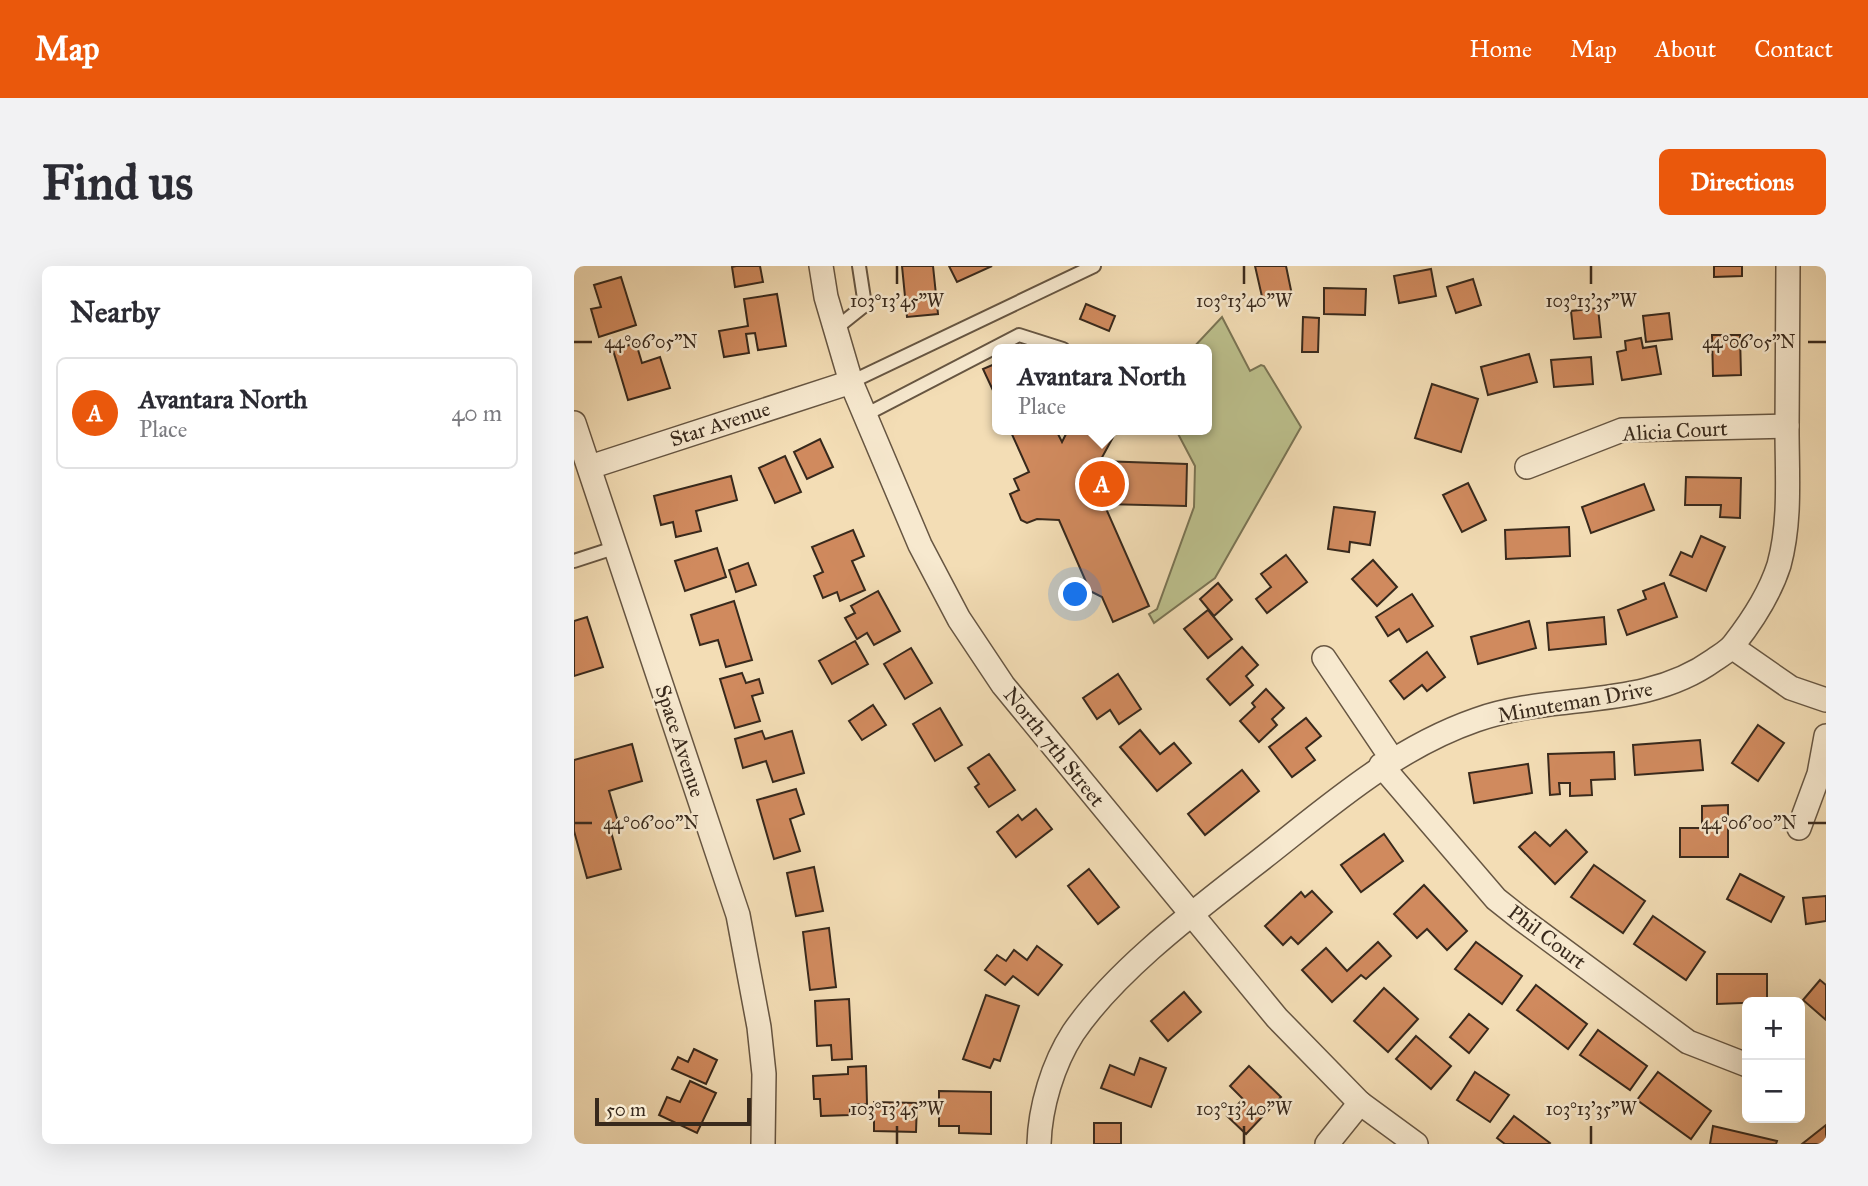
<!DOCTYPE html>
<html lang="en">
<head>
<meta charset="utf-8">
<style>
  body { margin:0; font-family:"IM FELL Great Primer",serif; background:#f2f2f3; color:#2b2b33 }
  .controls { position:absolute; right:21px; bottom:21px; display:grid; overflow:hidden; border-radius:10px; box-shadow:0 7px 28px #0002 }
  .controls button { width:63px; height:63px; display:grid; place-items:center; padding:0; border:0; border-bottom:2px solid #e1e1e2; background:#fff; color:#2b2b33; font:35px sans-serif }
  .scale { position:absolute; left:21px; bottom:18px; width:156px; box-sizing:border-box; padding-left:7px; border:4px solid #38291c; border-top:0; font-size:19px; line-height:24px; white-space:nowrap; color:#38291c; -webkit-text-stroke:5px #f7e9cf; paint-order:stroke }
  .you { position:absolute; left:502px; top:329px; width:24px; height:24px; margin:-18px; border:5px solid #fff; border-radius:50%; background:#1a73e8; box-shadow:0 0 0 10px #1a73e833 }
  .badge { display:grid; place-items:center; width:46px; height:46px; border-radius:50%; background:#ea580c; color:#fff; font-size:23px; font-weight:700 }
  .pin { position:absolute; translate:-50% -50%; border:4px solid #fff; box-shadow:0 2px 7px #0006 }
  .popup { position:absolute; left:418px; top:78px; width:220px; height:91px; box-sizing:border-box; display:grid; place-content:center; border-radius:10px; background:#fff; filter:drop-shadow(0 2px 5px #0005); font-size:23px; white-space:nowrap; color:#7c7c81 }
  .popup b { font-size:26px; color:#2b2b33 }
  .popup::after { content:''; position:absolute; left:50%; top:100%; margin-left:-14px; border:14px solid transparent; border-top-color:#fff }
  .list { margin:0; padding:0; list-style:none }
  h2 { display:flex; justify-content:space-between; align-items:center; height:91px; margin:0; padding:0 28px; font-size:30px }
  h2 small { font-size:23px; font-weight:400; color:#7c7c81 }
  .list li { display:grid; grid-template-columns:46px 1fr auto; gap:21px; align-items:center; box-sizing:border-box; height:112px; margin:0 14px 14px; padding:0 14px; border:2px solid #e1e1e2; border-radius:10px }
  .list b { display:block; font-size:26px; white-space:nowrap }
  .list p { margin:0; font-size:23px; white-space:nowrap; color:#7c7c81 }
  .list em { font-size:23px; font-style:normal; color:#7c7c81 }
  .map { position:relative; flex:none; width:1252px; height:878px; overflow:hidden; border-radius:10px }
  header { display:flex; align-items:center; gap:42px; box-sizing:border-box; height:98px; padding:0 35px; background:#ea580c; color:#fff }
  header strong { font-size:33px }
  nav { display:flex; gap:38px; margin-inline-start:auto; font-size:24px }
  .intro { display:flex; align-items:center; justify-content:space-between; box-sizing:border-box; height:168px; padding:0 42px }
  h1 { margin:0; font-size:49px }
  .button { padding:18px 32px; border-radius:10px; background:#ea580c; color:#fff; font-size:24px; font-weight:700 }
  main { display:flex; gap:42px; padding:0 42px }
  aside { flex:1; background:#fff; border-radius:10px; box-shadow:0 7px 28px #0002 }
  .map>svg:first-child { display:block }
  .green { fill:#bcc08d; stroke:#7a7454; stroke-width:2 }
  .building { fill:#d08a5e; stroke:#38291c; stroke-width:2 }
  .lines { fill:none; stroke-linecap:round; stroke-linejoin:round }
  .service-casing { stroke:#675642; stroke-width:16 }
  .minor-casing { stroke:#675642; stroke-width:26 }
  .service { stroke:#f7e9cf; stroke-width:12 }
  .minor { stroke:#f7e9cf; stroke-width:23 }
  .ticks { fill:none; stroke:#38291c; stroke-width:2.5 }
  .labels { text-anchor:middle; stroke-width:5; stroke-linejoin:round; paint-order:stroke }
  .street-label { font-size:21px; fill:#38291c; stroke:#f7e9cf }
  .ticks-label { font-size:18px; text-anchor:middle; fill:#38291c; stroke:#f7e9cf; stroke-width:5; stroke-linejoin:round; paint-order:stroke }
</style>
</head>
<body>
<header>
<strong>Map</strong>
<nav><a>Home</a><a>Map</a><a>About</a><a>Contact</a></nav>
</header>
<div class="intro"><h1>Find us</h1><a class="button">Directions</a></div>
<main>
<aside>
<h2>Nearby<small></small></h2>
<ul class="list">
<li><span class="badge">A</span><div><b>Avantara North</b><p>Place</p></div><em>40 m</em></li>
</ul>
</aside>
<div class="map">
<svg width="1252" height="878" viewBox="0 0 1252 878">
  <rect width="100%" height="100%" fill="#f3ddb5"/>
  <filter id="stains"><feTurbulence type="fractalNoise" baseFrequency=".00286" numOctaves="4"/><feColorMatrix values="0 0 0 0 .2 0 0 0 0 .09 0 0 0 0 .02 0 0 0 .5 -.17"/></filter>
  <radialGradient id="worn" r=".72"><stop offset=".6" stop-color="#630" stop-opacity="0"/><stop offset="1" stop-color="#630" stop-opacity=".3"/></radialGradient>
  <!-- green -->
  <path class="green" d="M648,51L676,105L687,99L690,100L727,161L641,312L580,357L575,348L583,343L620,241L621,200L602,164H633V83H618Z"/>
  <!-- building -->
  <g class="building">
    <path d="M162,0H186L189,16L161,21L158,1Z"/>
    <path d="M328,0H359L364,48L333,51Z"/>
    <path d="M375,0H418L383,16Z"/>
    <path d="M681,0H712L718,29L689,35Z"/>
    <path d="M1140,0H1168V10L1140,11Z"/>
    <path d="M857,3L862,30L825,37L820,10Z"/>
    <path d="M47,11L62,59L25,71L17,43L27,41L20,19Z"/>
    <path d="M899,13L907,39L882,47L873,21Z"/>
    <path d="M750,22L792,23L791,49L750,48Z"/>
    <path d="M203,28L212,80L184,84L181,67L172,68L175,87L150,91L145,65L174,60L170,33Z"/>
    <path d="M512,38L541,50L535,65L506,53Z"/>
    <path d="M1024,42L1027,71L1000,73L997,45Z"/>
    <path d="M1095,47L1098,73L1072,76L1069,50Z"/>
    <path d="M729,51L745,52L744,86H728Z"/>
    <path d="M1138,69H1166L1167,109L1139,110Z"/>
    <path d="M1067,72L1069,82L1082,80L1087,108L1048,114L1043,86L1052,84L1051,75Z"/>
    <path d="M62,77L68,97L86,91L96,122L54,134L39,84Z"/>
    <path d="M955,88L963,116L914,129L907,101Z"/>
    <path d="M1017,91L1019,118L980,121L977,94Z"/>
    <path d="M423,97V133L409,103Z"/>
    <path d="M858,118L904,133L887,186L841,172Z"/>
    <path d="M436,164H482L488,176L494,164H543L526,195L613,198L612,240L530,238L575,340L539,356L528,331L516,325L485,254L463,253L453,257L447,254L436,228L445,224L440,213L455,206Z"/>
    <path d="M246,173L259,201L233,213L220,186Z"/>
    <path d="M211,190L227,226L201,237L185,202Z"/>
    <path d="M157,210L163,234L122,245L127,265L102,271L99,256L87,259L80,230Z"/>
    <path d="M1112,211L1167,212L1166,252L1146,251L1147,239H1111Z"/>
    <path d="M894,217L912,254L888,266L869,229Z"/>
    <path d="M1070,218L1080,244L1017,267L1008,241Z"/>
    <path d="M760,241L801,246L796,279L776,276L775,286L754,283Z"/>
    <path d="M995,261L996,290L932,293L931,264Z"/>
    <path d="M279,264L290,290L278,295L291,324L266,335L263,326L249,332L240,310L249,306L238,281Z"/>
    <path d="M1127,270L1151,281L1132,325L1096,309L1107,286L1118,291Z"/>
    <path d="M143,282L152,311L111,325L101,295Z"/>
    <path d="M712,289L733,316L693,347L682,333L697,321L687,308Z"/>
    <path d="M799,294L823,321L803,340L778,313Z"/>
    <path d="M174,297L182,319L162,326L155,304Z"/>
    <path d="M644,317L658,334L640,350L626,333Z"/>
    <path d="M1090,317L1103,351L1053,369L1044,344L1072,333L1069,325Z"/>
    <path d="M304,325L326,365L300,379L293,367L283,373L271,352L281,347L277,340Z"/>
    <path d="M838,328L859,360L833,376L825,363L814,370L802,351Z"/>
    <path d="M160,335L178,394L152,401L144,374L126,379L117,349Z"/>
    <path d="M634,344L658,373L634,392L610,363Z"/>
    <path d="M13,351L29,401L0,410V355Z"/>
    <path d="M1030,351L1032,378L975,384L973,357Z"/>
    <path d="M955,355L962,382L904,398L897,371Z"/>
    <path d="M281,375L294,398L258,418L245,395Z"/>
    <path d="M668,381L684,399L672,410L679,419L656,439L633,413Z"/>
    <path d="M337,382L358,417L331,433L310,398Z"/>
    <path d="M853,386L871,411L853,425L848,419L830,433L816,415Z"/>
    <path d="M168,407L172,417L185,413L189,427L178,430L186,455L161,462L146,413Z"/>
    <path d="M544,408L567,443L545,458L536,444L523,453L509,432Z"/>
    <path d="M692,423L710,442L698,453L703,459L685,476L666,455L681,441L678,437Z"/>
    <path d="M299,439L312,459L288,474L275,455Z"/>
    <path d="M366,442L388,479L361,495L339,458Z"/>
    <path d="M732,452L747,470L732,482L741,494L718,511L695,481Z"/>
    <path d="M1184,459L1210,477L1184,515L1158,497Z"/>
    <path d="M566,464L586,488L600,477L617,497L583,525L546,481Z"/>
    <path d="M188,465L191,473L218,465L230,507L199,516L192,495L169,502L161,473Z"/>
    <path d="M1126,474L1129,504L1061,509L1059,479Z"/>
    <path d="M58,478L68,515L35,525L44,556L35,558L47,603L13,612L0,565V494Z"/>
    <path d="M1040,486L1041,513L1017,514L1018,529L996,530V517H985L986,528L976,529L974,488Z"/>
    <path d="M415,488L441,524L415,541L401,521L405,518L394,502Z"/>
    <path d="M954,498L958,527L900,537L895,507Z"/>
    <path d="M668,504L685,525L631,569L614,548Z"/>
    <path d="M222,523L230,548L216,553L226,585L200,593L183,534Z"/>
    <path d="M1154,539V591H1106V562H1128V540Z"/>
    <path d="M462,543L478,563L442,591L423,566L444,549L448,554Z"/>
    <path d="M992,564L1013,586L981,618L945,581L961,566L976,580Z"/>
    <path d="M810,568L829,595L787,626L767,599Z"/>
    <path d="M1020,599L1071,635L1049,667L997,631Z"/>
    <path d="M240,601L249,645L222,650L213,607Z"/>
    <path d="M515,603L545,641L524,658L494,620Z"/>
    <path d="M1166,608L1210,631L1197,656L1153,633Z"/>
    <path d="M850,619L893,665L873,684L853,663L843,672L820,648Z"/>
    <path d="M738,625L758,646L724,678L717,671L709,679L691,660L727,626L731,631Z"/>
    <path d="M1252,630V655L1232,658L1229,632Z"/>
    <path d="M1079,650L1131,686L1112,714L1060,678Z"/>
    <path d="M255,662L262,721L236,724L229,666Z"/>
    <path d="M804,676L817,690L792,713L787,709L758,736L728,704L752,682L773,705Z"/>
    <path d="M902,676L948,710L928,738L881,703Z"/>
    <path d="M463,680L488,699L464,729L439,710L431,719L411,704L423,689L432,695L440,684L453,694Z"/>
    <path d="M1143,708H1193V736L1143,738Z"/>
    <path d="M1246,714L1252,719V754L1229,734Z"/>
    <path d="M962,719L1013,758L994,783L943,744Z"/>
    <path d="M810,722L844,753L814,786L780,755Z"/>
    <path d="M610,726L627,746L594,775L577,755Z"/>
    <path d="M412,729L445,740L426,795L420,793L416,802L389,793Z"/>
    <path d="M275,733L278,793L258,794L257,779L243,780L241,735Z"/>
    <path d="M895,748L914,763L895,787L876,771Z"/>
    <path d="M1024,764L1073,800L1056,824L1006,789Z"/>
    <path d="M842,770L877,800L857,823L822,793Z"/>
    <path d="M120,783L143,794L132,818L98,803L104,791L114,796Z"/>
    <path d="M566,792L592,802L577,841L527,822L536,799L560,809Z"/>
    <path d="M292,800L293,838L276,839V849L247,850L246,833H240L239,810L274,808V801Z"/>
    <path d="M675,800L707,831L672,868L653,850L669,833L656,820Z"/>
    <path d="M901,806L935,829L916,856L883,834Z"/>
    <path d="M1084,806L1137,845L1117,873L1063,834Z"/>
    <path d="M116,815L142,827L123,867L85,849L93,831L106,836Z"/>
    <path d="M365,825L417,826V868L385,867V860H365Z"/>
    <path d="M300,836L343,837L342,866L300,865Z"/>
    <path d="M940,850L976,877L975,878H931L923,872Z"/>
    <rect x="520" y="857" width="27" height="21"/>
    <path d="M1252,859V878H1228Z"/>
    <path d="M1139,860L1203,875L1202,878H1136Z"/>
  </g>
  <g class="lines">
    <!-- service casing -->
    <g class="service-casing">
      <g id="service">
        <path d="M261,63L291,39L285,0"/>
        <path d="M277,116L520,0"/>
        <path d="M291,149L445,69L489,83"/>
        <path d="M0,295L43,281"/>
      </g>
    </g>
    <!-- minor casing -->
    <g class="minor-casing">
      <g id="minor">
        <path d="M247,0L252,31L277,116L346,279L385,353L429,419L703,752L786,837L842,878"/>
        <path d="M0,157L164,649L185,761L190,808L189,878"/>
        <path d="M16,201L277,116"/>
        <path d="M953,201L1048,164L1213,160"/>
        <path d="M1158,381L1217,422L1252,434"/>
        <path d="M750,392L818,493"/>
        <path d="M807,499L922,633L946,652L1114,776L1173,799"/>
        <path d="M1225,562L1245,508L1252,470"/>
        <path d="M465,878C466,841 479,798 499,767C541,705 621,645 680,599C751,544 816,484 902,454C980,426 1069,445 1140,394C1147,389 1155,385 1160,378C1178,355 1196,327 1205,299C1217,255 1213,208 1213,163C1213,109 1214,54 1214,0"/>
        <path d="M753,878L786,837"/>
      </g>
    </g>
    <!-- service -->
    <use href="#service" class="service"/>
    <!-- minor -->
    <use href="#minor" class="minor"/>
  </g>
  <!-- ticks -->
  <path class="ticks" d="M323,0V18M670,0V18M1017,0V18M0,76H18M1234,76H1252M0,557H18M1234,557H1252M323,860V878M670,860V878M1017,860V878"/>
  <g class="labels">
    <!-- street labels -->
    <g class="street-label">
      <text transform="translate(146 158) rotate(-18)" y="7">Star Avenue</text>
      <text transform="translate(1101 165) rotate(-3)" y="7">Alicia Court</text>
      <text transform="translate(1001 436) rotate(-10)" y="7">Minuteman Drive</text>
      <text transform="translate(106 475) rotate(72)" y="7">Space Avenue</text>
      <text transform="translate(480 481) rotate(51)" y="7">North 7th Street</text>
      <text transform="translate(973 671) rotate(37)" y="7">Phil Court</text>
    </g>
  </g>
  <g class="ticks-label">
    <text x="323" y="41">103°13'45"W</text>
    <text x="670" y="41">103°13'40"W</text>
    <text x="1017" y="41">103°13'35"W</text>
    <text x="77" y="82">44°06'05"N</text>
    <text x="1175" y="82">44°06'05"N</text>
    <text x="77" y="563">44°06'00"N</text>
    <text x="1175" y="563">44°06'00"N</text>
    <text x="323" y="849">103°13'45"W</text>
    <text x="670" y="849">103°13'40"W</text>
    <text x="1017" y="849">103°13'35"W</text>
  </g>
  <rect width="100%" height="100%" filter="url(#stains)"/>
  <rect width="100%" height="100%" fill="url(#worn)"/>
</svg>
<div class="controls">
<button>+</button>
<button>−</button>
</div>
<div class="scale">50 m</div>
<div class="you"></div>
<div class="pin badge" style="left:528px;top:218px">A</div>
<div class="popup"><b>Avantara North</b>Place</div>
</div>
</main>
</body>
</html>
